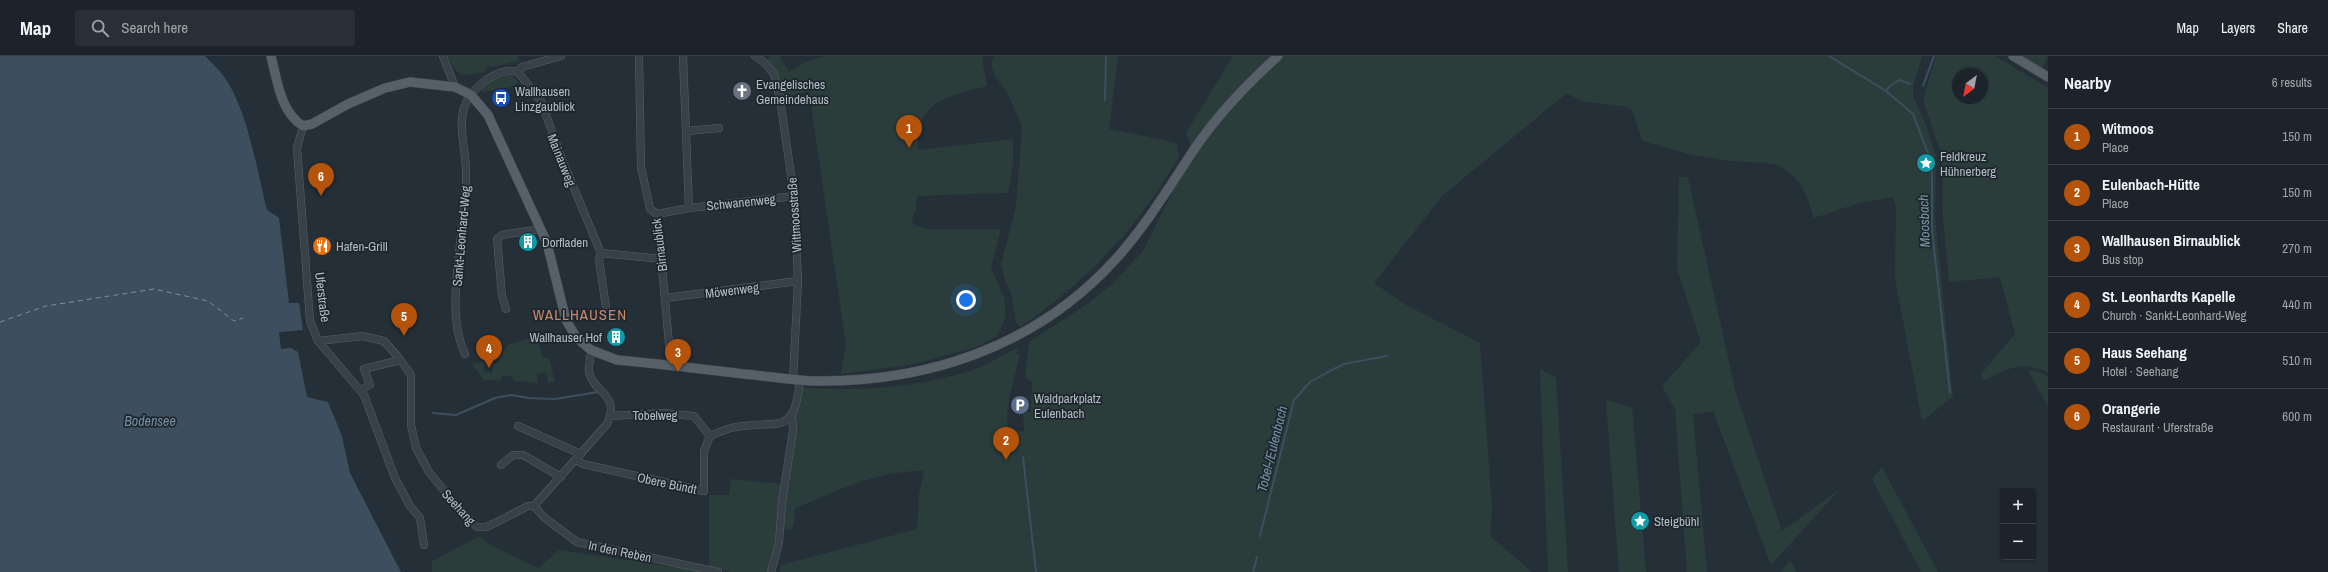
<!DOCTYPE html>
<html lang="en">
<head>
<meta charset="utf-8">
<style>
  body { margin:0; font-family:"Archivo Narrow",sans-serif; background:#292f36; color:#f1f3f6 }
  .controls { position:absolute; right:12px; bottom:12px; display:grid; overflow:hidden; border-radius:4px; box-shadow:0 1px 3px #0004 }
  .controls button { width:36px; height:36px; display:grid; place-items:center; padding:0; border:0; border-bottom:1px solid #3a4047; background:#1c232a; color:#f1f3f6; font:20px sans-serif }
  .compass { position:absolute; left:1952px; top:12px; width:36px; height:36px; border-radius:50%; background:#1c232a; box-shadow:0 1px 3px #0004; rotate:212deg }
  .you { position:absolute; left:966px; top:244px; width:14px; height:14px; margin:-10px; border:3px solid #fff; border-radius:50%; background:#1a73e8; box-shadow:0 0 0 6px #1a73e833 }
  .badge { display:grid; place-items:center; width:26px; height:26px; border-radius:50%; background:#b45309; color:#fff; font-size:13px; font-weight:700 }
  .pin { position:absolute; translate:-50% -33px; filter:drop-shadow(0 1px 2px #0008) }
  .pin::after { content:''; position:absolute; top:21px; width:14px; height:12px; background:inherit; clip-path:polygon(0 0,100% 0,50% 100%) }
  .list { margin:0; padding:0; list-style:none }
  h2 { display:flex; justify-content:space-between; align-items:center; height:52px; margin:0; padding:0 16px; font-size:17px }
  h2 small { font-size:13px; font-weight:400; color:#a0a4a8 }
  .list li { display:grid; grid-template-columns:26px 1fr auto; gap:12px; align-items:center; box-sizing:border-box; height:56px; padding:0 16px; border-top:1px solid #3a4047 }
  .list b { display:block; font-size:15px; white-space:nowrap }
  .list p { margin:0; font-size:13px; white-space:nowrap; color:#a0a4a8 }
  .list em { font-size:13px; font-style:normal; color:#a0a4a8 }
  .icon { flex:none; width:22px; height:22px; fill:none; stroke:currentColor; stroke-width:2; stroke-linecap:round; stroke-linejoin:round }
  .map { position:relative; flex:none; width:2048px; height:516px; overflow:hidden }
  header { display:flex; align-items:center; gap:24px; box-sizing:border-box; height:56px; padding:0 20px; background:#1c232a; border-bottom:1px solid #3a4047 }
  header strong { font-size:19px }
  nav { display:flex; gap:22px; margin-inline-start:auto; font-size:14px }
  .search { width:280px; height:36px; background:#292f36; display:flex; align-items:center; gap:10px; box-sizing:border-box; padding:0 14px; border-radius:4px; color:#a0a4a8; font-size:15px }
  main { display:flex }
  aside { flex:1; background:#1c232a }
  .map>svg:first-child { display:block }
  .green { fill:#2a3d3b; fill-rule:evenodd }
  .water { fill:#3d4f5f }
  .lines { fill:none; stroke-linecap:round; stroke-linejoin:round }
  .stream { stroke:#3d4f5f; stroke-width:2 }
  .ferry { stroke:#7890a4; stroke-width:1; stroke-dasharray:5 4; stroke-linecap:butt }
  .minor-casing { stroke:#575f66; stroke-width:8 }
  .major-casing { stroke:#424a51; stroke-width:10 }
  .minor { stroke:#384148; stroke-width:7 }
  .major { stroke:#576068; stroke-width:9 }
  .labels { text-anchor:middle; stroke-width:3.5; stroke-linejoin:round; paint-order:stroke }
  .poi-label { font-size:13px; fill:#b4bcc4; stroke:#1e262d; text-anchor:start }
  .street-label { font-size:13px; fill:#b4bcc4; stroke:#1e262d }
  .water-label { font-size:14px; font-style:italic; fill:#7890a4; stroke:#1e262d }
  .quarter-label { font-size:15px; letter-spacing:1px; fill:#c5896e; stroke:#1e262d }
</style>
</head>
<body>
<header>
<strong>Map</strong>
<div class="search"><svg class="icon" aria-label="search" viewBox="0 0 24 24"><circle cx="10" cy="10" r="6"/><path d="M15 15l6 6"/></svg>Search here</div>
<nav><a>Map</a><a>Layers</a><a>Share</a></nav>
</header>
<main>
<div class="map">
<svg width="2048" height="516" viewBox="0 0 2048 516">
  <rect width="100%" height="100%" fill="#252f38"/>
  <!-- green -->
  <g class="green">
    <path d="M448,0H518L519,5L492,11L488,9L485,16C461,20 459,23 448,0Z"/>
    <path d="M770,0H779L789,16L805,6L826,0H984L982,3L987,30C950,40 914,44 918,94L1013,83V109L1008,137L917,140L916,153L911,167L925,173H1001L991,212L1005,243V263L997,280L976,291L910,309L841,318L846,289L809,35L780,43L767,5Z"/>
    <path d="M994,0H1118L1109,73L1177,87L1179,101C1137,172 1089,224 1020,271L1016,267L1012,241L1004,221L1001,208L1016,151L1022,71L1008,38L995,20L991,9Z"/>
    <path d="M1233,0H1922L1913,31V40L1926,69L1936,101L1935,160L1953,341L1922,365L1895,222L1896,151L1893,141L1856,148L1814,162C1807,139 1802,123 1780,110C1771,105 1743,107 1731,105C1701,101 1671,95 1642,84L1632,54L1626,51L1580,45L1567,37L1443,139L1374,227L1406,249L1480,287L1492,452L1490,480L1532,516H780L781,509L917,473L919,439L924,415C879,414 834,435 794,453L795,464L792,473L780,475L792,360L800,331C855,336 913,332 967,316C985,310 1002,300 1019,291L1015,299L1020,298L1009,342L1007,359L1008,373L1024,376L1023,355L1031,356L1032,325L1025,322L1029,286L1089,247L1113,227L1143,195L1193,95L1186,77Z"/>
    <path d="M1936,0H1995L2048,32V316C2019,305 2010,312 1983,325L1981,318L2015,278L2000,221L1949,226L1943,160L1942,101L1923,44ZM1958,18H1982V42H1958Z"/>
    <path d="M2021,0H2048L2042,13Z"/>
    <path d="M510,19L518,25L516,30L481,36L482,32L493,23Z"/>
    <path d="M1679,121H1688L1736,337L1782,475L1839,434L1771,509L1713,355L1693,358L1707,516H1687L1675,353L1662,330L1701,286L1677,213Z"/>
    <path d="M537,281L543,302H549L555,326L548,327L546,317L537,318L538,327L514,325L512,320H502L501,325L484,324L472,308L484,305V315L492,317L493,308H496L509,288Z"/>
    <path d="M1540,313L1556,322L1568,516H1548Z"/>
    <path d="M2028,314L2039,316L2048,320V351Z"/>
    <path d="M1606,344L1632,351L1646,516H1619Z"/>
    <path d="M1882,411L1938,516H1921L1872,423Z"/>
    <path d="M731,423L782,428L776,490L768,516H730L709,510V439H729Z"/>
    <path d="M480,480L490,489L538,512L559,494L711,516H432V505Z"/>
    <path d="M1790,505L1797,516H1780Z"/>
  </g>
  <!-- water -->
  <path class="water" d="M0,0H205C211,6 217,12 222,18C247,50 257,114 267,154L279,162L289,247H299L303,274L279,276L281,293L291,292L298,296L307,341L328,346L342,380L350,417L401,516H0Z"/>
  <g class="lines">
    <!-- stream -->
    <g class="stream">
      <path d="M1829,0L1886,35"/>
      <path d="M1910,28L1899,24L1890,30L1886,35L1913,58L1932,108V173L1950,337"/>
      <path d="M1923,30L1934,0"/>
      <path d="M1105,44L1106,0"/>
      <path d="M433,357L456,359L495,342L511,339L529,342L555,343L598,336"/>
      <path d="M1023,401L1036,516"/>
      <path d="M1260,480L1294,344L1310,326L1328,316L1344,308L1387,300"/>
      <path d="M1253,516L1257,501"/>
    </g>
    <!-- ferry -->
    <path class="ferry" d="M0,266L46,250L154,233L208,245L234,265L243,262"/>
    <!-- minor casing -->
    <g class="minor-casing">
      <g id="minor">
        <path d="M443,0L455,31"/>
        <path d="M639,0L641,111L650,153L657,158L671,309"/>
        <path d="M683,0L689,152"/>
        <path d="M755,0L764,6L774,18L780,43L794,140L798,225L793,323"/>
        <path d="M518,16L541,45L563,106L601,197L662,203"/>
        <path d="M518,16L522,11L561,0"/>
        <path d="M303,70L297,92L310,265L318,285L364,339L395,422L410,450L420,462L424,489"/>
        <path d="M686,75L719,72"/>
        <path d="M657,158L689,152L794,140"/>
        <path d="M601,197L599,204L606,251"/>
        <path d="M665,242L798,225"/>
        <path d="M506,253L502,240L497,183L502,179L541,173"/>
        <path d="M318,285L363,280L384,285L399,302L411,319V369L416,392L429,416L455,448L477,471H486L497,466L528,450H534L607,368C621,338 594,338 589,316C588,310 591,301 591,294"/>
        <path d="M465,298C442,250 468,170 466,115C466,96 458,71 464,52C470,33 497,10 518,16"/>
        <path d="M360,334L370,329L364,313L400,304"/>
        <path d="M611,360L663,357L694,360L710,380C718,377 727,372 736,371C780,363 794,382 800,324"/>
        <path d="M518,370L581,398"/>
        <path d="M576,404L583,408L704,435V395L710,380"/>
        <path d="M501,409L513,399H523L561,421"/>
        <path d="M534,450L545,462L577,486L718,516"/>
        <path d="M771,516L779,487L782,446L793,374L792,361"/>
      </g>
    </g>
    <!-- major casing -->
    <g class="major-casing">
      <g id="major">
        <path d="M271,0C277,23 280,56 303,70L312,68L348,48L385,32L410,26L455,31L471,39L488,59L547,187L566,264L576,281L591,294L617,304C660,308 702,313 744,318C767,320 789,324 812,325C926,327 1035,291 1114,205C1145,171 1168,133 1193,95C1217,59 1246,29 1278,0"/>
        <path d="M2013,0L2048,21"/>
      </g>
    </g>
    <!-- minor -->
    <use href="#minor" class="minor"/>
    <!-- major -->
    <use href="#major" class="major"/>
  </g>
  <!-- icons -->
  <defs>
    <g id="church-disc" transform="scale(1)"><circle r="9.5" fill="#6b7280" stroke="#1e262d"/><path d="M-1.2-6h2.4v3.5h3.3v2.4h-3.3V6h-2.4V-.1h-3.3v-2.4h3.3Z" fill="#fff"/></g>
    <g id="bus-disc" transform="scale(1)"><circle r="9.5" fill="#1a4fb4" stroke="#1e262d"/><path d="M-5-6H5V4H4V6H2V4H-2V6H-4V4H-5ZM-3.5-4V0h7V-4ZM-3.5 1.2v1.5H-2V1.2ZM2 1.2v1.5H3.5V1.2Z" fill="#fff"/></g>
    <g id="sight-disc" transform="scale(1)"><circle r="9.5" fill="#0f9aa8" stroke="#1e262d"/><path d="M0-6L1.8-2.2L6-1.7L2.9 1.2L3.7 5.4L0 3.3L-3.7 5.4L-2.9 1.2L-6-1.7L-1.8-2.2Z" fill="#fff"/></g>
    <g id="building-disc" transform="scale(1)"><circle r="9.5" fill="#0f9aa8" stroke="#1e262d"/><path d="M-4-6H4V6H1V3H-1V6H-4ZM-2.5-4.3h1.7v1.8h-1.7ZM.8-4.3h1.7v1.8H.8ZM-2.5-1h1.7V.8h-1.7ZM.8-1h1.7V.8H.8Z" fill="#fff"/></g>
    <g id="restaurant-disc" transform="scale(1)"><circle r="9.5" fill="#e8710a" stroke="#1e262d"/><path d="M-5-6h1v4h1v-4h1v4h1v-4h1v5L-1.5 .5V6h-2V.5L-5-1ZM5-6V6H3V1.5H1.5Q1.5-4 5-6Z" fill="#fff"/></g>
    <g id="parking-disc" transform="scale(1)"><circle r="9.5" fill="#5c6f8a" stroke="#1e262d"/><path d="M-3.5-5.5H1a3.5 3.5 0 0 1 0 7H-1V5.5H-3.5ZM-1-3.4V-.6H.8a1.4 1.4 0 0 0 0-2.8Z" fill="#fff"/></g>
  </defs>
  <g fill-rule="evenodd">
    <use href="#church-disc" x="742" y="35"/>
    <use href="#bus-disc" x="501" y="42"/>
    <use href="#sight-disc" x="1926" y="107"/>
    <use href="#building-disc" x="528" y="186"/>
    <use href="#restaurant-disc" x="322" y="190"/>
    <use href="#building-disc" x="616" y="281"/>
    <use href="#parking-disc" x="1020" y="349"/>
    <use href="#sight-disc" x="1640" y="465"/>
  </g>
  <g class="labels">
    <!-- poi labels -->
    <g class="poi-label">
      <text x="756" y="33">Evangelisches<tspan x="756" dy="15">Gemeindehaus</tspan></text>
      <text x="515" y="40">Wallhausen<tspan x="515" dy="15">Linzgaublick</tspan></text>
      <text x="1940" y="105">Feldkreuz<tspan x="1940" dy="15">Hühnerberg</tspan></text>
      <text x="542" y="191">Dorfladen</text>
      <text x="336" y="195">Hafen-Grill</text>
      <text x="602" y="286" text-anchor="end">Wallhauser Hof</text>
      <text x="1034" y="347">Waldparkplatz<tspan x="1034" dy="15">Eulenbach</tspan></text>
      <text x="1654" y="470">Steigbühl</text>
    </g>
    <!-- street labels -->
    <g class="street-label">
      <text transform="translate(562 104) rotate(68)" y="5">Mainauweg</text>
      <text transform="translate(741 146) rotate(-6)" y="5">Schwanenweg</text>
      <text transform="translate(794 159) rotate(-94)" y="5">Wittmoosstraße</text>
      <text transform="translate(461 180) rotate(-85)" y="5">Sankt-Leonhard-Weg</text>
      <text transform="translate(659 189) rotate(-97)" y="5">Birnaublick</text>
      <text transform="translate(732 234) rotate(-7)" y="5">Möwenweg</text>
      <text transform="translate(323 241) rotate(83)" y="5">Uferstraße</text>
      <text x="655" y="364">Tobelweg</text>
      <text transform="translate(667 427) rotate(12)" y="5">Obere Bündt</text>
      <text transform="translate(459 451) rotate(48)" y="5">Seehang</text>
      <text transform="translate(620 495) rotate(12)" y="5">In den Reben</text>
    </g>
    <!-- water labels -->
    <g class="water-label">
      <text transform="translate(1924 165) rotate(-92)" y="5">Moosbach</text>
      <text x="150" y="370">Bodensee</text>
      <text transform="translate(1272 393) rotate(-76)" y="5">Tobel-/Eulenbach</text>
    </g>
    <!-- quarter labels -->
    <g class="quarter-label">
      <text x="580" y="264">WALLHAUSEN</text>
    </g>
  </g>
</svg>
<div class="controls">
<button>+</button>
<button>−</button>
</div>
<svg class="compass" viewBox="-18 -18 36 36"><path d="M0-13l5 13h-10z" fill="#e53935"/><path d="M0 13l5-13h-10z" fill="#a0a4a8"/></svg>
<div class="you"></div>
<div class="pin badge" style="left:909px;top:92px">1</div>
<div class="pin badge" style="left:1006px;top:404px">2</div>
<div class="pin badge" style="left:678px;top:316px">3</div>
<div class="pin badge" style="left:489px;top:312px">4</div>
<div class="pin badge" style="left:404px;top:280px">5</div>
<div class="pin badge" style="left:321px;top:140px">6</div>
</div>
<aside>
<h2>Nearby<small>6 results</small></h2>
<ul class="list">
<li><span class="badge">1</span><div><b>Witmoos</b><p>Place</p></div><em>150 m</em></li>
<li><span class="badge">2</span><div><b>Eulenbach-Hütte</b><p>Place</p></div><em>150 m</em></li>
<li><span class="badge">3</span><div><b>Wallhausen Birnaublick</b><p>Bus stop</p></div><em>270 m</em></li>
<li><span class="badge">4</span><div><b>St. Leonhardts Kapelle</b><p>Church · Sankt-Leonhard-Weg</p></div><em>440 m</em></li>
<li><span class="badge">5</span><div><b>Haus Seehang</b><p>Hotel · Seehang</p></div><em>510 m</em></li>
<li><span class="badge">6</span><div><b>Orangerie</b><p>Restaurant · Uferstraße</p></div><em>600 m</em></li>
</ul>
</aside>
</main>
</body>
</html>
